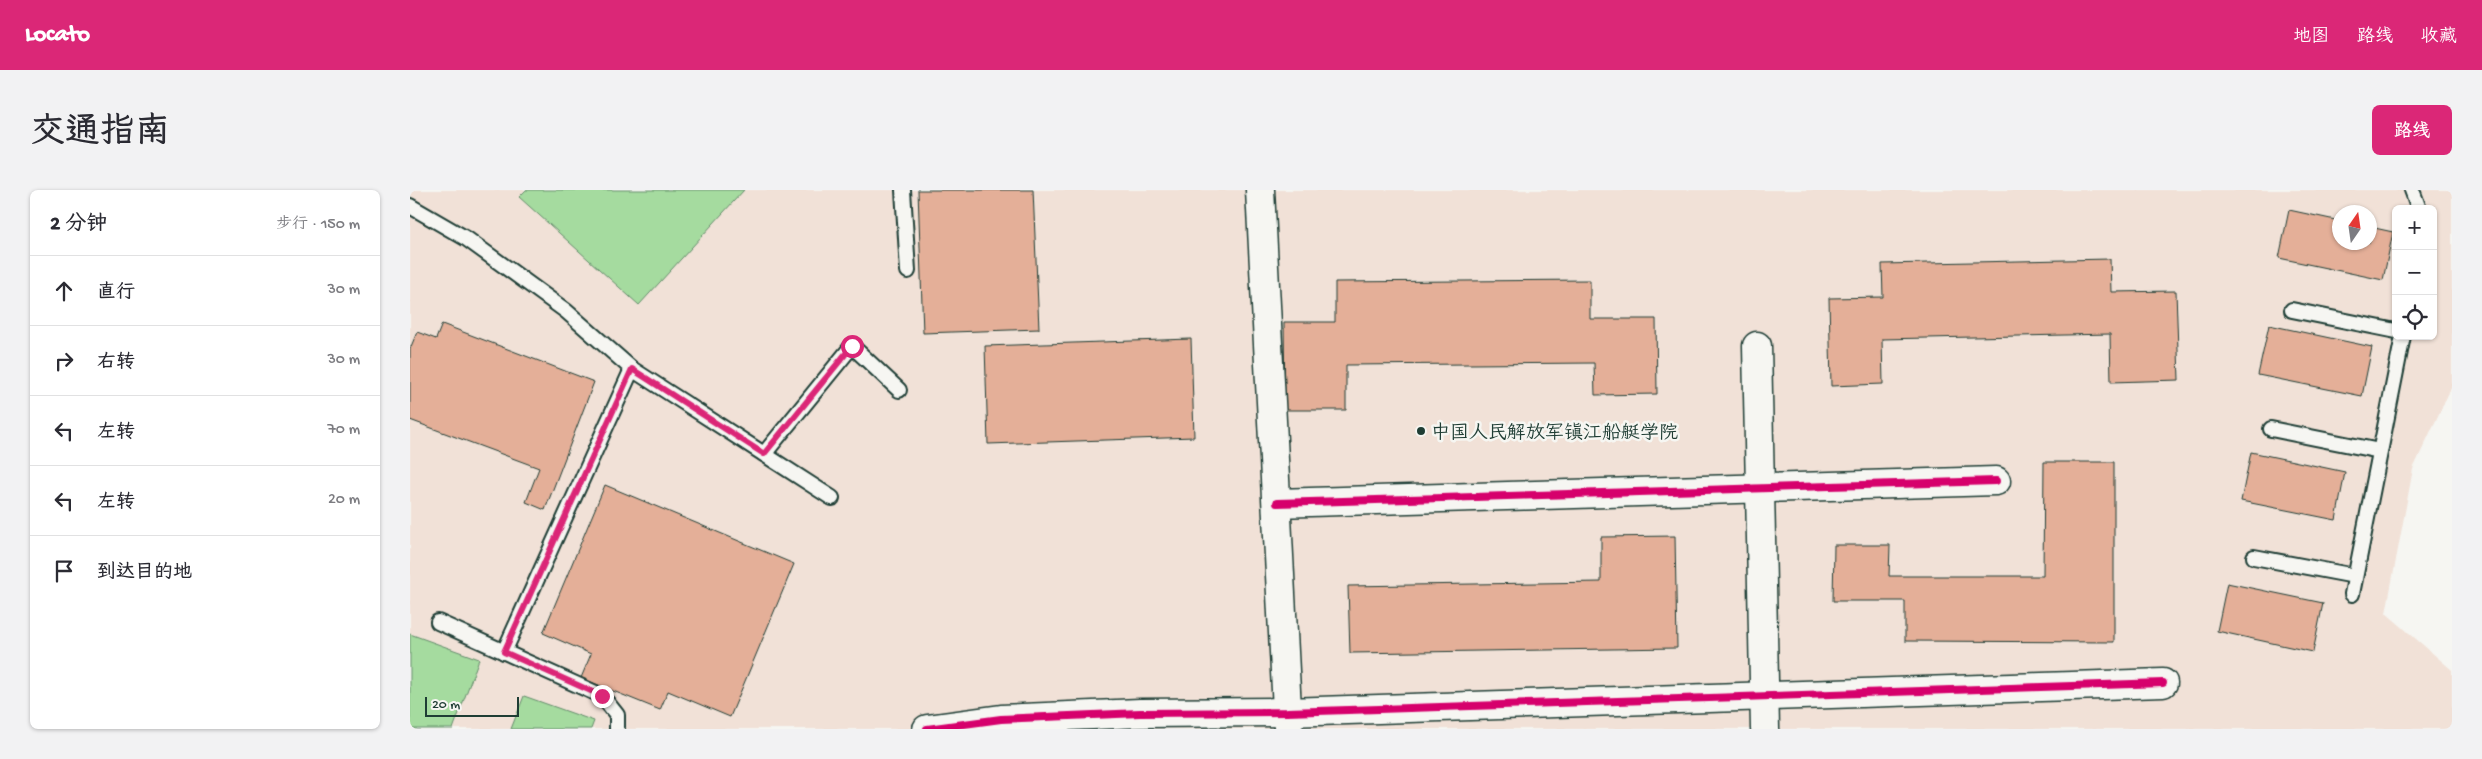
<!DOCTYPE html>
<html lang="zh">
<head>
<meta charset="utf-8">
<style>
  body { margin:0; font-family:"Gochi Hand","LXGW WenKai TC",sans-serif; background:#f2f2f3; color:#2b2b33 }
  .controls { position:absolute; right:15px; top:15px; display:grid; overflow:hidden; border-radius:8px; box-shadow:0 1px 4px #0004 }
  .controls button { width:45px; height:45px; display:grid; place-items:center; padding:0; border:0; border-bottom:1px solid #e1e1e2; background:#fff; color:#2b2b33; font:25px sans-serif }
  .compass { position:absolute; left:1922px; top:15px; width:45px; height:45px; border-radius:50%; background:#fff; box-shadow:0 1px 4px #0004; rotate:13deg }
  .scale { position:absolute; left:15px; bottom:12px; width:94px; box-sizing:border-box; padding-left:5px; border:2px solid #1f3d34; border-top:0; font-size:14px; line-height:18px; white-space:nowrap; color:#1f3d34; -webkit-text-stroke:4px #f6f6f2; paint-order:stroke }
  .stop { position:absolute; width:15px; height:15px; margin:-11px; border:4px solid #db2777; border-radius:50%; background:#fff }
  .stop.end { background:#db2777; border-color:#fff; box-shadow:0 1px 5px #0008 }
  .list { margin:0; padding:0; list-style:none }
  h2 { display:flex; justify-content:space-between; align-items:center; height:65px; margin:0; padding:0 20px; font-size:21px }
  h2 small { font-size:16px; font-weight:400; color:#7c7c81 }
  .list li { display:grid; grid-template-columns:32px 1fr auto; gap:15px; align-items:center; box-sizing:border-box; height:70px; padding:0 20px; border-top:1px solid #e1e1e2 }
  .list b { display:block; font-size:19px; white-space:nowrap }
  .list em { font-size:16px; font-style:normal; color:#7c7c81 }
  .icon { flex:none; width:28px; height:28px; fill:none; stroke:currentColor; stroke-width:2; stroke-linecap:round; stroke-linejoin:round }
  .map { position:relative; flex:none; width:2042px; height:539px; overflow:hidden; border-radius:8px }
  header { display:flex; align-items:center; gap:30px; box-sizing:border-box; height:70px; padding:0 25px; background:#db2777; color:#fff }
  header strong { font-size:24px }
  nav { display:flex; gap:28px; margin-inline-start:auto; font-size:18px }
  .intro { display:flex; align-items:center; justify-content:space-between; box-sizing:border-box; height:120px; padding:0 30px }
  h1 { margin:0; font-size:35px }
  .button { padding:12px 22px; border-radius:8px; background:#db2777; color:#fff; font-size:18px; font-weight:700 }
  main { display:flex; gap:30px; padding:0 30px }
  aside { flex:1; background:#fff; border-radius:8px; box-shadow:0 1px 4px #0004 }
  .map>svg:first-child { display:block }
  .built { fill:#f1e1d7; fill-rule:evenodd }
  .park { fill:#a5db9f; stroke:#628c6a }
  .building { fill:#e4af98; stroke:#1f3d34 }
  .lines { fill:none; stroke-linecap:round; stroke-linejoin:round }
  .service-casing { stroke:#1f3d34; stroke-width:18 }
  .minor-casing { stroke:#1f3d34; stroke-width:31 }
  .service { stroke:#f6f6f2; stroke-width:14 }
  .minor { stroke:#f6f6f2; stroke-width:28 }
  .cycleway-casing { stroke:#f6f6f2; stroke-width:11 }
  .cycleway { stroke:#d6006c; stroke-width:8 }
  .route { stroke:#db2777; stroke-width:6 }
  .poi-dot { fill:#1f3d34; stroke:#f6f6f2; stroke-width:2 }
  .labels { text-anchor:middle; stroke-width:5; stroke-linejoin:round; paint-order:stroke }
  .poi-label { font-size:19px; fill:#1f3d34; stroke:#f6f6f2; text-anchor:start }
</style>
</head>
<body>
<header>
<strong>Locato</strong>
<nav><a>地图</a><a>路线</a><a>收藏</a></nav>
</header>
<div class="intro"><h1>交通指南</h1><a class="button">路线</a></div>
<main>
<aside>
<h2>2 分钟<small>步行 · 150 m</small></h2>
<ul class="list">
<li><svg class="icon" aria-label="ahead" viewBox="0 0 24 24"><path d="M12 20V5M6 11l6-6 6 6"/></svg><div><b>直行</b></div><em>30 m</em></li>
<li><svg class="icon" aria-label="right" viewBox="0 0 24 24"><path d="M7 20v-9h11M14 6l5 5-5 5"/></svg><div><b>右转</b></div><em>30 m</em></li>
<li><svg class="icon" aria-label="left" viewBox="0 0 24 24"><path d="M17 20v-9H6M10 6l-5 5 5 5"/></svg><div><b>左转</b></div><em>70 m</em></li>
<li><svg class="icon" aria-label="left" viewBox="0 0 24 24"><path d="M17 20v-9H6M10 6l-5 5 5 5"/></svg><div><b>左转</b></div><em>20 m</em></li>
<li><svg class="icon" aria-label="arrive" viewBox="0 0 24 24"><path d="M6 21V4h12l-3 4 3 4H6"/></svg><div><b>到达目的地</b></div></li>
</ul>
</aside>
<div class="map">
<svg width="2042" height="539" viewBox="0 0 2042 539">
  <rect width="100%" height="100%" fill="#f6f6f2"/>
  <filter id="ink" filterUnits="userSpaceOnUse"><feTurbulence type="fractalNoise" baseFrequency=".02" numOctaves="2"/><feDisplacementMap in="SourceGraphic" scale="10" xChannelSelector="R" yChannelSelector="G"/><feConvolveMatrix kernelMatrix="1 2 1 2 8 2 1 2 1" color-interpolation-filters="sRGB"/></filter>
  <g filter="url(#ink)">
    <!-- built -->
    <path class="built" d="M0,0H2042V196L2003,279L1976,423L2042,480V539H0ZM1986,19H2023V146H1986ZM1930,22H1960V52H1930Z"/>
    <!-- park -->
    <g class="park">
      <path d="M116,0H334L229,115L109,7Z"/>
      <path d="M0,444L69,469L43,539H0Z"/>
      <path d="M114,506L184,531L181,539H101Z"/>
    </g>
    <!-- building -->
    <g class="building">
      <path d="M508,0H623L629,139L513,143Z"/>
      <path d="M1879,20L1930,31V52H1960V37L1983,42L1973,90L1869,68Z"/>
      <path d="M1700,69L1701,102L1766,101L1769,190L1701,192L1700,144L1472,149L1473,194L1421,196L1419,108L1473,107L1472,74Z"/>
      <path d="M1180,90V129H1246L1247,204L1185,205L1184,173L936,175V220H875L874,132H925V92Z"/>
      <path d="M32,134L184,192L135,320L116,312L129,278L0,230V159L7,142L26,149Z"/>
      <path d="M1859,135L1962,157L1952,206L1848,185Z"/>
      <path d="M781,149L784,247L578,254L575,156Z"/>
      <path d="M1841,262L1935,282L1926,330L1831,311Z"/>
      <path d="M1634,272H1704V452L1495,451V411H1423L1424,355H1480L1479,386H1633Z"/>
      <path d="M195,295L384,374L320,527L258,501L250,520L171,488L181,464L133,443Z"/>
      <path d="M1265,346L1267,458L940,463L938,396L1191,392V347Z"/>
      <path d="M1817,393L1913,413L1903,462L1807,441Z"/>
    </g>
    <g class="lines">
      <!-- service casing -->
      <g class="service-casing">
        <g id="service">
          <path d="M493,0L498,81"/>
          <path d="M2002,0L2009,19"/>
          <path d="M0,16L57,49L156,121L222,179L94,462"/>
          <path d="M1882,120L1986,141"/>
          <path d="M222,179L422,308"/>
          <path d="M1861,239L1970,261"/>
          <path d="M354,264L442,156L489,200"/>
          <path d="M1844,367L1945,386"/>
          <path d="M1942,404L1993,146"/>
          <path d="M28,432L192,506L207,525V539"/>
        </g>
      </g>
      <!-- minor casing -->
      <g class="minor-casing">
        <g id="minor">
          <path d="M850,0L878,539"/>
          <path d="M1347,156L1355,539"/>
          <path d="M867,313L1586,291"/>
          <path d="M517,539L591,529L730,523L877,522L1753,493"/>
        </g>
      </g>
      <!-- service -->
      <use href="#service" class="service"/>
      <!-- minor -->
      <use href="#minor" class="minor"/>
      <!-- cycleway casing -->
      <g class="cycleway-casing">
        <g id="cycleway">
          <path d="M867,313L1586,291"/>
          <path d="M517,539L591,529L730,523L877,522L1753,493"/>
        </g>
      </g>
      <!-- cycleway -->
      <use href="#cycleway" class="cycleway"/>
    </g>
  </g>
  <g class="lines" filter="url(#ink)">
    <!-- route -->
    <path class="route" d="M192,506L94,462L222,179L354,264L442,156"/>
  </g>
  <!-- markers -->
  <circle class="poi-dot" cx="1011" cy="241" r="5"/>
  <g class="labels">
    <!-- poi labels -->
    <g class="poi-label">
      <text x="1021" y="248">中国人民解放军镇江船艇学院</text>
    </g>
  </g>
</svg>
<div class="controls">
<button>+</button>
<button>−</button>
<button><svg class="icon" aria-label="locate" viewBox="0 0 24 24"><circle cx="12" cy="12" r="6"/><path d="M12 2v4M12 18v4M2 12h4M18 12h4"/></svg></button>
</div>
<svg class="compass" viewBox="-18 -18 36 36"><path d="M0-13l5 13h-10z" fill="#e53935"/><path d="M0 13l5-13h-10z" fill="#7c7c81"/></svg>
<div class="scale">20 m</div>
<div class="stop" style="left:442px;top:156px"></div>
<div class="stop end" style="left:192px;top:506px"></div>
</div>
</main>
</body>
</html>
